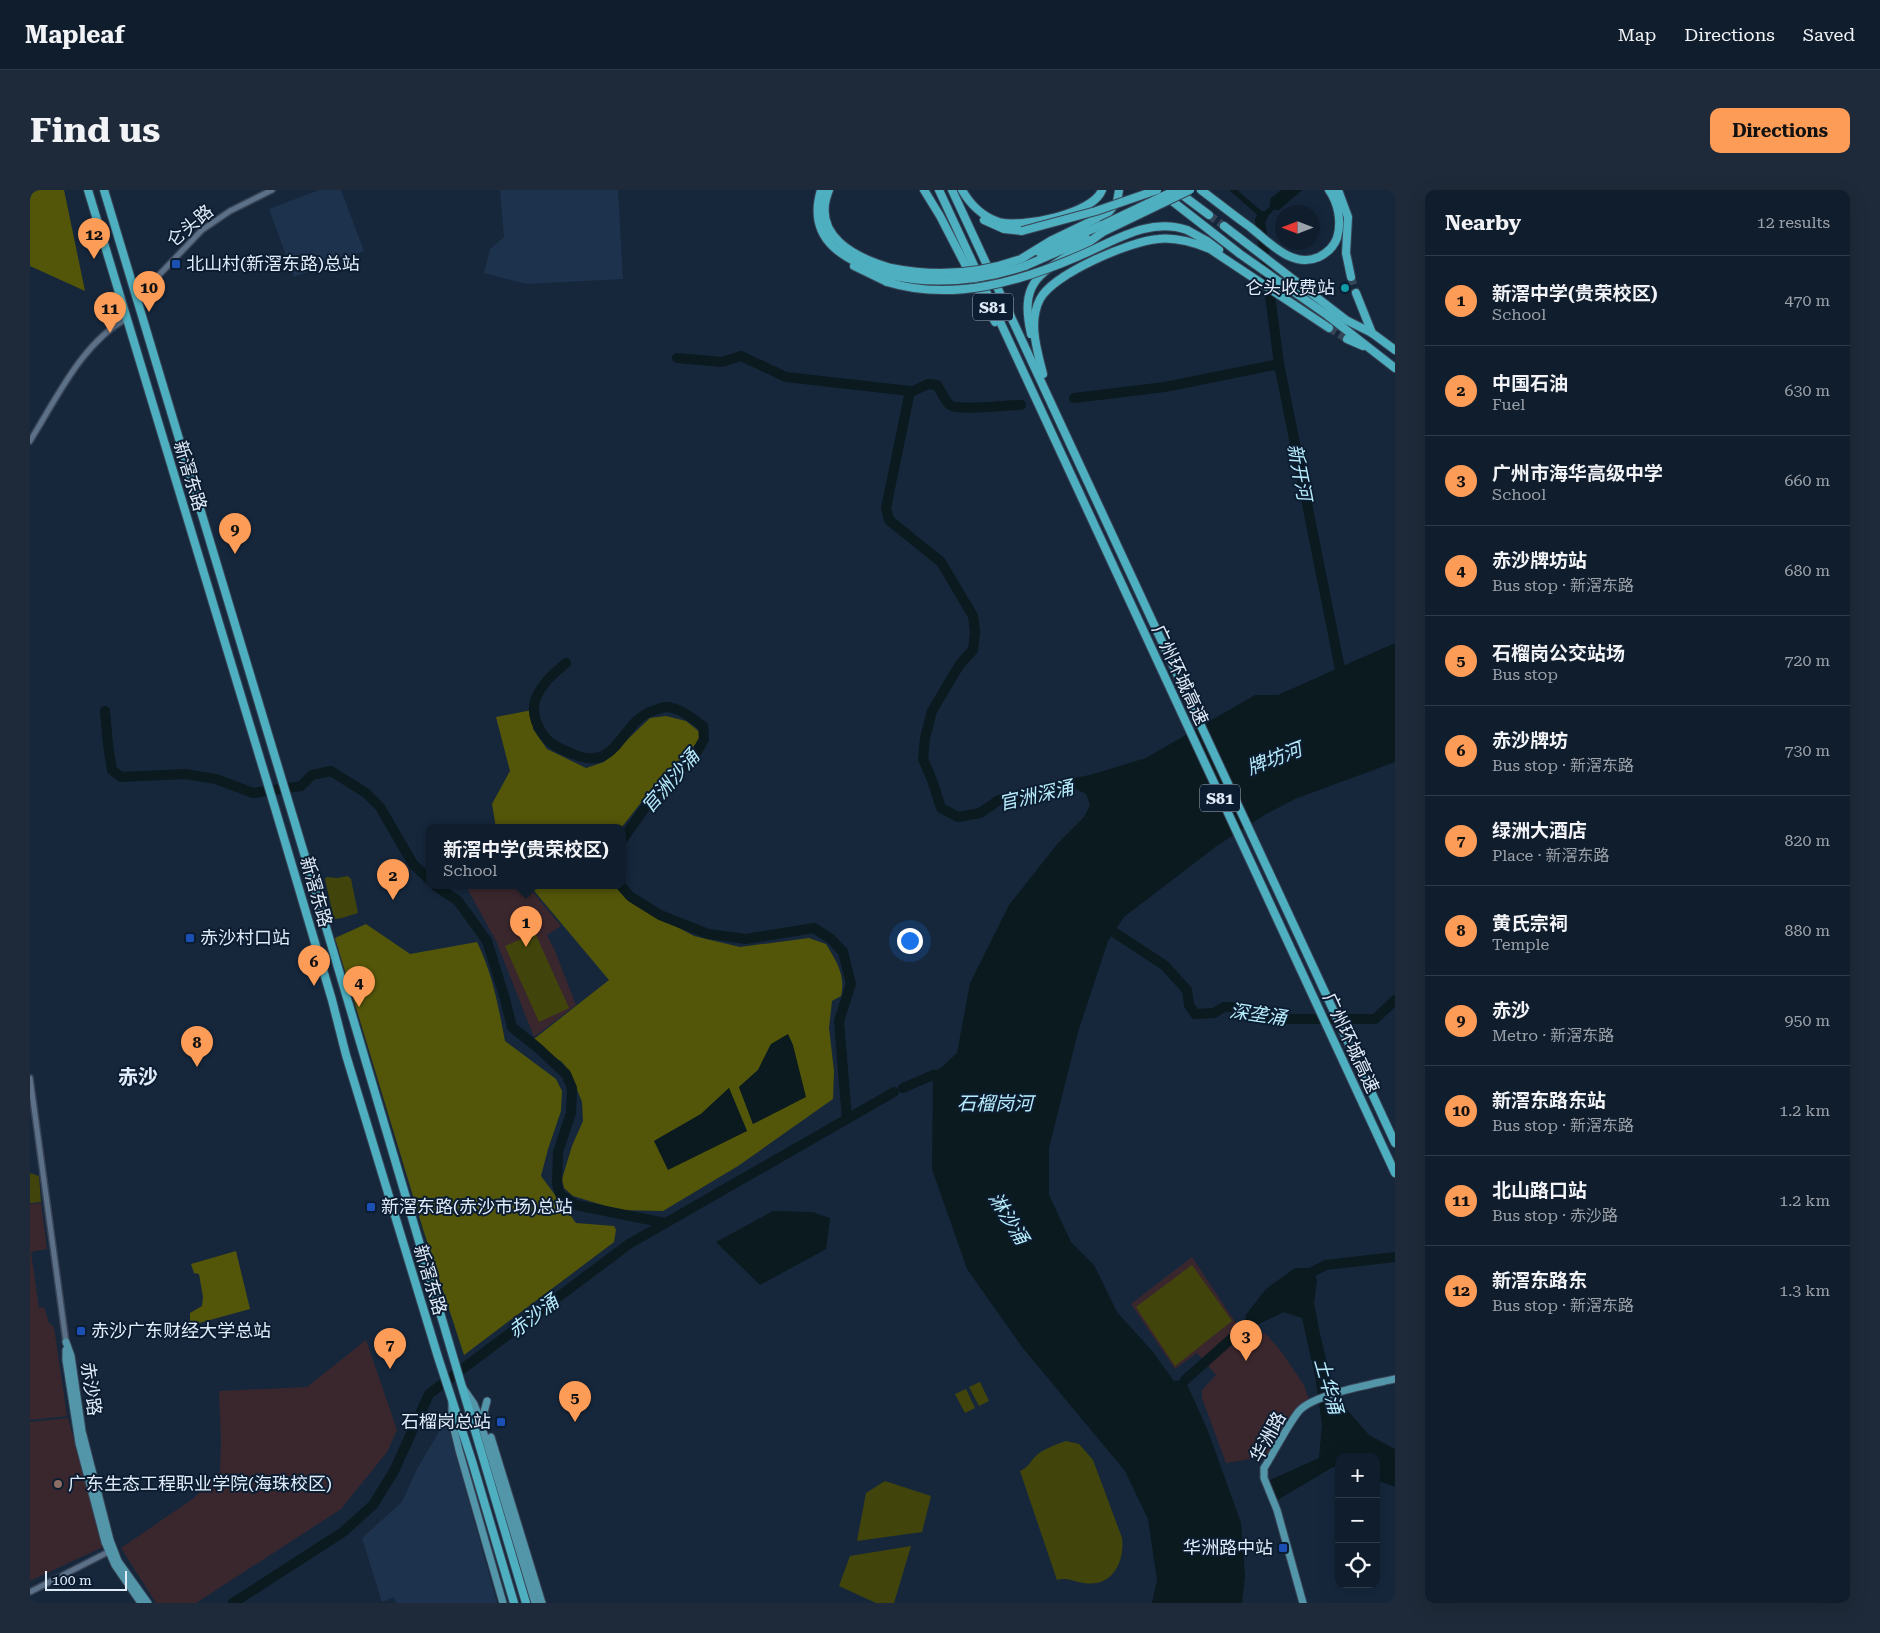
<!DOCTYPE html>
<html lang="en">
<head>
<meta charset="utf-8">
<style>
  body { margin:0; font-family:"Roboto Serif","Noto Sans SC",serif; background:#1e2a39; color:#f1f3f6 }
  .controls { position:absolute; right:15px; bottom:15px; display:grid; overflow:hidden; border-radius:10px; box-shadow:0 5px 20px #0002 }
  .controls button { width:45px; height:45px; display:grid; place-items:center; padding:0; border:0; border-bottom:1px solid #303b49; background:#101d2d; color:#f1f3f6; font:25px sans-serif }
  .compass { position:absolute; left:1245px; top:15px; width:45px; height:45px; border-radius:50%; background:#101d2d; box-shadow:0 5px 20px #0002; rotate:270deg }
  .scale { position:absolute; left:15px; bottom:12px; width:82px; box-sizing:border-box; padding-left:5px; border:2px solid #e1ecfa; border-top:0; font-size:14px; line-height:18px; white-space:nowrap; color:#e1ecfa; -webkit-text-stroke:4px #0d1d31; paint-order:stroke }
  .you { position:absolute; left:879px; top:750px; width:18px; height:18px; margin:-12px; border:4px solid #fff; border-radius:50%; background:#1a73e8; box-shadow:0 0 0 8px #1a73e833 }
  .badge { display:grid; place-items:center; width:32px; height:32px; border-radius:50%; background:#fd9c57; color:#111; font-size:16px; font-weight:700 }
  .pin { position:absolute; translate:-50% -41px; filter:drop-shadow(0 1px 2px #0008) }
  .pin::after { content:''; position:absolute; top:26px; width:18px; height:15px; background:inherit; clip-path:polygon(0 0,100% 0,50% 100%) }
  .popup { position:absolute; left:396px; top:634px; width:200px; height:65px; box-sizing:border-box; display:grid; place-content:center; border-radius:10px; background:#101d2d; filter:drop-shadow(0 1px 4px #0005); font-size:16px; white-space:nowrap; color:#9ca2aa }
  .popup b { font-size:19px; color:#f1f3f6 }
  .popup::after { content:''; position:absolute; left:50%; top:100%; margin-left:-10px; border:10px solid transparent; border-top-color:#101d2d }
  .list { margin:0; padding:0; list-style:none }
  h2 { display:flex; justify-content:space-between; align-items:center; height:65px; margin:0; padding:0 20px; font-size:21px }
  h2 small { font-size:16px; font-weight:400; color:#9ca2aa }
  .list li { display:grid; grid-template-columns:32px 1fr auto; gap:15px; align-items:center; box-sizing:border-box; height:90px; padding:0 20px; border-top:1px solid #303b49 }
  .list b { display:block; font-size:19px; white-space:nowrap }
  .list p { margin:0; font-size:16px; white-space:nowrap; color:#9ca2aa }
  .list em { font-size:16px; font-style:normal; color:#9ca2aa }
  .icon { flex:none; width:28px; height:28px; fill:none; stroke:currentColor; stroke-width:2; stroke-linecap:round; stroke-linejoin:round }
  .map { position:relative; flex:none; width:1365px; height:1413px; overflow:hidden; border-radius:10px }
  header { display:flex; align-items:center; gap:30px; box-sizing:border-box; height:70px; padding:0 25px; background:#101d2d; border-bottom:1px solid #303b49 }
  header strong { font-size:24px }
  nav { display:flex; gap:28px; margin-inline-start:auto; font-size:18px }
  .intro { display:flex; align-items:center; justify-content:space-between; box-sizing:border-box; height:120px; padding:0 30px }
  h1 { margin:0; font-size:35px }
  .button { padding:12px 22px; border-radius:10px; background:#fd9c57; color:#111; font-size:18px; font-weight:700 }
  main { display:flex; gap:30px; padding:0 30px }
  aside { flex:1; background:#101d2d; border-radius:10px; box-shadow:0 5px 20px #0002 }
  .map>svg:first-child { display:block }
  .built { fill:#1d324c }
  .education { fill:#3a272e }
  .green { fill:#42450b }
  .forest { fill:#535609; fill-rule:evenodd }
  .water { fill:#0a1a1e }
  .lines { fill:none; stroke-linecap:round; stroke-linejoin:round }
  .canal { stroke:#0a1a1e; stroke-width:5.5 }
  .river { stroke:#0a1a1e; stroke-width:10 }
  .highway-tunnel { stroke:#344558; stroke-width:8; stroke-dasharray:8 4; stroke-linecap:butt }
  .minor-casing { stroke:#384456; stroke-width:8 }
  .major-casing { stroke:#384456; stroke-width:9 }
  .highway-casing { stroke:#384456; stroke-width:10 }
  .minor { stroke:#5c7088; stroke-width:5 }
  .major { stroke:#5396a9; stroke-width:7 }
  .highway { stroke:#4dafbf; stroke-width:8 }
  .highway-bridge-casing { stroke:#384456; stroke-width:10; stroke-linecap:butt }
  .highway-bridge { stroke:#4dafbf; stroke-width:8 }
  .transit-dot { fill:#1a4fb4; stroke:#0d1d31; stroke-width:2 }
  .culture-dot { fill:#0f9aa8; stroke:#0d1d31; stroke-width:2 }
  .education-dot { fill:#8d6e63; stroke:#0d1d31; stroke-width:2 }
  .labels { text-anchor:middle; stroke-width:4; stroke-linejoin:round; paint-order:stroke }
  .shield { fill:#0d1d31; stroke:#a1aebe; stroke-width:1 }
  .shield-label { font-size:16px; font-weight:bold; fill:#e1ecfa }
  .street-label { font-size:18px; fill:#e1ecfa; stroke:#0d1d31 }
  .poi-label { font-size:18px; fill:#e1ecfa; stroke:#0d1d31; text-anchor:start }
  .water-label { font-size:19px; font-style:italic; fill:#b6ecfb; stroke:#0d1d31 }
  .quarter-label { font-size:20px; font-weight:bold; fill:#e1ecfa; stroke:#0d1d31 }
</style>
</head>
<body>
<header>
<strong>Mapleaf</strong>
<nav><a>Map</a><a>Directions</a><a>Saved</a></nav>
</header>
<div class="intro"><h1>Find us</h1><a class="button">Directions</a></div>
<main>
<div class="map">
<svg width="1365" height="1413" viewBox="0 0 1365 1413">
  <rect width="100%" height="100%" fill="#16273c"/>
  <!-- built -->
  <g class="built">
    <path d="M289,0H311L334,61L264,87L239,19Z"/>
    <path d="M470,0H588L593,89L497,94L454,83L460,59L474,47Z"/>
    <path d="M416,1230L467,1413H366L364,1407L352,1412L332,1348L372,1312L387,1279Z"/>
  </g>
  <!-- education -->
  <g class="education">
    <path d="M436,696H498L531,736L517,745L525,761L546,815L504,847L467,753Z"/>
    <path d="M11,1013L17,1059L1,1062L9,1118L14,1117L19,1133L24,1137L37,1226L0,1230V1014Z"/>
    <path d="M1162,1067L1219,1153L1235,1143L1250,1160L1274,1195L1279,1210L1269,1217L1239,1266L1196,1273L1172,1208V1200L1186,1185L1167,1163L1145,1179L1101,1114Z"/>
    <path d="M336,1150L367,1240L357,1262L311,1319L166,1413H126L91,1358L164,1308L190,1281L191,1250L189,1201L277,1197Z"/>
    <path d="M38,1228L73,1357L0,1391V1232Z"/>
  </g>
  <!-- green -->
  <g class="green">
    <path d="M318,686L321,689L328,723L312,728L304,729L295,689L297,687L307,688Z"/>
    <path d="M505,743L539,818L509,832L475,756Z"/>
    <path d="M0,983L9,986L11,1012L0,1013Z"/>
    <path d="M1162,1075L1202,1131L1145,1176L1106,1117Z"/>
    <path d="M950,1192L959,1211L949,1216L939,1197Z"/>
    <path d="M936,1199L945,1218L935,1223L925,1204Z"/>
    <path d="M1036,1251L1049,1254L1063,1270L1092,1348C1095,1372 1082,1398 1054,1393C1043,1392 1039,1387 1027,1390L990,1281C998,1277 999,1274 1004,1268C1012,1259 1025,1255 1036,1251Z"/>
    <path d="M855,1291L901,1306L892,1342L827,1351L836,1303Z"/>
    <path d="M881,1356L864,1413H846L809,1396L820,1366Z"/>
  </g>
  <!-- forest -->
  <g class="forest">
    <path d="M0,0H34L55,101L0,76Z"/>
    <path d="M502,520L503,539L517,559L556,578L574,572L620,528L636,526L656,531L671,543L670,550L628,591L591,638H466L462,614L480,581L466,527Z"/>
    <path d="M500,696H586L596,709L664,746L710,757L779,748L796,754C806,771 816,785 811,806L802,811L799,838L804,881L803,909L708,976L633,1021L589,1020L543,1006L534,998L532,989L542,956L553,931L552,912L540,882L532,872L509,857L504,849L579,790ZM741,854L723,934L709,897L728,880ZM699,898L717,941L624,951L671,924Z"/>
    <path d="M336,734L380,764L447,752C463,785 468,815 475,851L526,889L532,901L531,921L518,959L511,986L546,1033L584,1036L586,1040L584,1052L434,1165L393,1039L305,748Z"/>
    <path d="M206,1061L220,1119L169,1133L160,1132V1123L172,1116L173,1107L169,1084L164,1083L161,1074Z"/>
  </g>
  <!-- water -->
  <g class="water">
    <path d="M1251,0H1272L1249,20H1240V9Z"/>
    <path d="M1365,453V572L1265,609L1236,624L1188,655L1094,727L1078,751L1048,842L1019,958V1005L1041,1052L1064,1075L1087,1122L1122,1161L1144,1191L1155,1190L1178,1241L1211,1333L1215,1386L1212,1413H1122L1127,1390L1118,1329L1095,1281L992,1157L937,1079L902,979L903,885L927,863L940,793L979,715L1028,653L1054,627L1060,615L1056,604L1044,598L1020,602L1018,593L1060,585L1116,568L1225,505H1248Z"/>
    <path d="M758,844L763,855L776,907L723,934L709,897L728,880L741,854Z"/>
    <path d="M699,898L717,941L638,980L624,951L671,924Z"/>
    <path d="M743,1021L782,1022L800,1028L796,1059L730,1095L686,1052Z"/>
    <path d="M1265,1078H1282L1287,1090L1284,1113L1290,1144L1303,1197L1311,1213L1339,1245L1365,1259V1297L1346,1290V1267H1309V1278L1303,1277L1246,1311L1240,1290L1289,1268L1292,1234L1285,1186L1272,1128L1254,1122L1221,1138L1215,1126L1236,1099Z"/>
  </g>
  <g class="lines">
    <!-- canal -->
    <path class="canal" d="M1203,0L1233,26L1240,20"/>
    <!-- river -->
    <g class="river">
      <path d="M1233,26L1230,30L1249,174L1312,489"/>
      <path d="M647,168L692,172L711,166L756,187L880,201H883L898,194L907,195C911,201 915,211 920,215C928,221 977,215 991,215"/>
      <path d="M880,201L856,318L859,330L911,372L943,426L945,442L943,460L930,474L902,521L895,548L893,569L902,590L911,618L928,627L950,623L969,610L1003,605L1033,596"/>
      <path d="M1044,208L1135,197L1249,174"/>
      <path d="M536,473C524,483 510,495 505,511C502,522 506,534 512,543C520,555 530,559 543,564C590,584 589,530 625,520C628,519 633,517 636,517C649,517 663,529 673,536L674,549L665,565L622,608L592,650"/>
      <path d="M75,521L78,555L82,580L91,587L155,584L186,589L223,603L271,596L282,585L301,581L336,603L350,617L383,674L400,690"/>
      <path d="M406,696L428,711L457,751L475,809L482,837L508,858L536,884L542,898L541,923L528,962L527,994L530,1004L546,1015L635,1033"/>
      <path d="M591,696L601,707L630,725L678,744L716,749L784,738L801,749L813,762L821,794L809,831L817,929"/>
      <path d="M1073,735L1134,775L1157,800L1159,815L1165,824L1184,823L1194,817H1202L1216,825L1247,829H1345L1365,810"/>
      <path d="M873,898L903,885L917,884"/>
      <path d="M1272,1087L1296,1075L1365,1067"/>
      <path d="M1155,1190L1229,1124"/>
      <path d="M203,1413L313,1342L343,1315L364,1281L399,1204L599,1054L864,902"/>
    </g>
    <!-- highway-tunnel -->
    <g class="highway-tunnel">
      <path d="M1179,25L1194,36"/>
      <path d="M1321,87L1326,103"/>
      <path d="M1299,138L1317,149"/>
    </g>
    <!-- minor casing -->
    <g class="minor-casing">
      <g id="minor">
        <path d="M107,108L172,40L200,21L242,0"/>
        <path d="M0,251C27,208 51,154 97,128"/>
        <path d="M0,888L36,1152"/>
        <path d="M0,1402L82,1360"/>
      </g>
    </g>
    <!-- major casing -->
    <g class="major-casing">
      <g id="major">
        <path d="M36,1152L41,1166L52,1241L80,1350L88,1371L118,1413"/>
        <path d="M36,1160V1170L49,1253L75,1352L85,1375L111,1413"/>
        <path d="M433,1198L444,1214L448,1224L505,1413"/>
        <path d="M422,1213V1231L429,1260L473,1413"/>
        <path d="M457,1235L454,1222L457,1211"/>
        <path d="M461,1247L512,1413"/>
        <path d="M1273,1413L1247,1320L1234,1288V1278C1245,1261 1257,1236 1269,1221C1284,1204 1343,1194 1365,1189"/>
      </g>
    </g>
    <!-- highway casing -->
    <g class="highway-casing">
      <g id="highway">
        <path d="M58,0L245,618L302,810L316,865L408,1167L442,1271L484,1413"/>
        <path d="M74,0L280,683L496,1413"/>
        <path d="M791,0C775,52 818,72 859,85"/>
        <path d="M799,0C780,46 826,68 861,78"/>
        <path d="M894,0L910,26L965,132"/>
        <path d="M909,0L1365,983"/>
        <path d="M922,0L1365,953"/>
        <path d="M932,0C940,14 953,27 969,32C992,38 1063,24 1072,0"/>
        <path d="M1171,0C1187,12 1203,25 1220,37C1239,52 1262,79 1289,67C1297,63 1304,56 1307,48C1312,32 1308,13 1299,0"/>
        <path d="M1308,0L1318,27L1316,63L1321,87"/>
        <path d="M1147,1L1179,25"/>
        <path d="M1137,7L1210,64L1297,125L1365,178"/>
        <path d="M954,30L974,39L992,41"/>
        <path d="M1194,36L1316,130L1342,143L1365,160"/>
        <path d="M1157,40L1177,51L1189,60"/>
        <path d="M1009,62L1072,35"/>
        <path d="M991,69L1022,50L1078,23L1087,12L1089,0"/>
        <path d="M824,76L857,92"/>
        <path d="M995,76L1057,49"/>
        <path d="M1326,103L1342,143"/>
        <path d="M1001,144C990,95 1006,85 1044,62C1054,56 1063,49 1073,42"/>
        <path d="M1317,149L1333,156"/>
        <path d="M1013,184C1007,160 998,132 1010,109C1023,84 1100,51 1128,49C1146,47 1163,52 1180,59L1299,138"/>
      </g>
    </g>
    <!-- minor -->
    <use href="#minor" class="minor"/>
    <!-- major -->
    <use href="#major" class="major"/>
    <!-- highway -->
    <use href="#highway" class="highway"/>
    <!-- highway-bridge casing -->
    <g class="highway-bridge-casing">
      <g id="highway-bridge">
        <path d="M1072,35L1146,0"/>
        <path d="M992,41L1066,21L1127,0"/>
        <path d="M1073,42L1160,0"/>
        <path d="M861,78C905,87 949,84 991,69"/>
        <path d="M859,85C905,95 950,91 995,76"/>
        <path d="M857,92C922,112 989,92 1049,66C1085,51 1118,27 1157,40"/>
      </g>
    </g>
    <!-- highway-bridge -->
    <use href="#highway-bridge" class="highway-bridge"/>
  </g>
  <!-- markers -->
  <g class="transit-dot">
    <rect x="141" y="69" width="10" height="10" rx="2.5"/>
    <rect x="155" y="743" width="10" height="10" rx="2.5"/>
    <rect x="336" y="1012" width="10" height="10" rx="2.5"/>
    <rect x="46" y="1136" width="10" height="10" rx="2.5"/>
    <rect x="466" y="1227" width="10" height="10" rx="2.5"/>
    <rect x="1248" y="1353" width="10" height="10" rx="2.5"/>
  </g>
  <circle class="culture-dot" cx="1315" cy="98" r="5"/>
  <circle class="education-dot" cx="28" cy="1294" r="5"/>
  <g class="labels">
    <!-- shield labels -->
    <g class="shield">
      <rect x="943" y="103.5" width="40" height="27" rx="4"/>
      <rect x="1170" y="594.5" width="40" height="27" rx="4"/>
    </g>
    <g class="shield-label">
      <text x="963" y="123">S81</text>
      <text x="1190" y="614">S81</text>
    </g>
    <!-- street labels -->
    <g class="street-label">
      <text transform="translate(160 36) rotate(-40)" y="6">仑头路</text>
      <text transform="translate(160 286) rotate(73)" y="6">新滘东路</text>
      <text transform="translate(1150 485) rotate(65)" y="6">广州环城高速</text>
      <text transform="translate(286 702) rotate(74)" y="6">新滘东路</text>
      <text transform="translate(1321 853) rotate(65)" y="6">广州环城高速</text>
      <text transform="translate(400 1090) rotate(73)" y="6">新滘东路</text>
      <text transform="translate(61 1199) rotate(82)" y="6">赤沙路</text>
      <text transform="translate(1238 1247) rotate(-61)" y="6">华洲路</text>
    </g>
    <!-- poi labels -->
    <g class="poi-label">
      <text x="156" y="80">北山村(新滘东路)总站</text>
      <text x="1305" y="104" text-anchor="end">仑头收费站</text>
      <text x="170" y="754">赤沙村口站</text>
      <text x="351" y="1023">新滘东路(赤沙市场)总站</text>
      <text x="61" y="1147">赤沙广东财经大学总站</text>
      <text x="461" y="1238" text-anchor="end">石榴岗总站</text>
      <text x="38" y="1300">广东生态工程职业学院(海珠校区)</text>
      <text x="1243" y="1364" text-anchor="end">华洲路中站</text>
    </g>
    <!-- water labels -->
    <g class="water-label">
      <text transform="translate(1270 282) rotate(79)" y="7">新开河</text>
      <text transform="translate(1244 568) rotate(-21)" y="7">牌坊河</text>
      <text transform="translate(640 591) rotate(-49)" y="7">官洲沙涌</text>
      <text transform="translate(1006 605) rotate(-13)" y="7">官洲深涌</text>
      <text transform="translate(1228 824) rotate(8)" y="7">深垄涌</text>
      <text x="965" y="920">石榴岗河</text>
      <text transform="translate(979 1028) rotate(58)" y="7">淋沙涌</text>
      <text transform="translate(503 1126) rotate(-37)" y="7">赤沙涌</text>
      <text transform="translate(1299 1196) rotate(74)" y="7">土华涌</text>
    </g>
    <!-- quarter labels -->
    <g class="quarter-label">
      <text x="108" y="894">赤沙</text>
    </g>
  </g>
</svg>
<div class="controls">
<button>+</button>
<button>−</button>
<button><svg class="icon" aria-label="locate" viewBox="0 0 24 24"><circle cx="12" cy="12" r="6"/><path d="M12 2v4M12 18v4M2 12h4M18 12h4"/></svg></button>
</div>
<svg class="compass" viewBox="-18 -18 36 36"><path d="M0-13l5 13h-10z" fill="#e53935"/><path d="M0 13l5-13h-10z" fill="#9ca2aa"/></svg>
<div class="scale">100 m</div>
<div class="you"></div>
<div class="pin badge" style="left:496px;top:757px">1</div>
<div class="popup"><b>新滘中学(贵荣校区)</b>School</div>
<div class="pin badge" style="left:363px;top:710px">2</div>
<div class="pin badge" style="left:1216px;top:1171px">3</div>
<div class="pin badge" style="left:329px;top:817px">4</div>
<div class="pin badge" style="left:545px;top:1232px">5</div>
<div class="pin badge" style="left:284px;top:796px">6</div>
<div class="pin badge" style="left:360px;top:1179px">7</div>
<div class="pin badge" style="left:167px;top:877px">8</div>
<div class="pin badge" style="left:205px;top:364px">9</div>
<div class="pin badge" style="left:119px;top:122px">10</div>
<div class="pin badge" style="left:80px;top:143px">11</div>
<div class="pin badge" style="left:64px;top:69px">12</div>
</div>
<aside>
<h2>Nearby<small>12 results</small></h2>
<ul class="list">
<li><span class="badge">1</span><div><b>新滘中学(贵荣校区)</b><p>School</p></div><em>470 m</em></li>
<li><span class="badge">2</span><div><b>中国石油</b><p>Fuel</p></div><em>630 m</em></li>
<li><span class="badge">3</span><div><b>广州市海华高级中学</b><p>School</p></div><em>660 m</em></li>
<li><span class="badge">4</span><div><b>赤沙牌坊站</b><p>Bus stop · 新滘东路</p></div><em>680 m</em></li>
<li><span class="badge">5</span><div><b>石榴岗公交站场</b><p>Bus stop</p></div><em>720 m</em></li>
<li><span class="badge">6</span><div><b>赤沙牌坊</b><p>Bus stop · 新滘东路</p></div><em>730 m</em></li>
<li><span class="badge">7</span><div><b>绿洲大酒店</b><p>Place · 新滘东路</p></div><em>820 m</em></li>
<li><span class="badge">8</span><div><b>黄氏宗祠</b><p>Temple</p></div><em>880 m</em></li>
<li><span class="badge">9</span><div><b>赤沙</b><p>Metro · 新滘东路</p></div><em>950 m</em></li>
<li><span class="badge">10</span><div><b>新滘东路东站</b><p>Bus stop · 新滘东路</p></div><em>1.2 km</em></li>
<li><span class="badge">11</span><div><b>北山路口站</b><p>Bus stop · 赤沙路</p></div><em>1.2 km</em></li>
<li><span class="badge">12</span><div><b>新滘东路东</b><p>Bus stop · 新滘东路</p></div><em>1.3 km</em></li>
</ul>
</aside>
</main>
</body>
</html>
